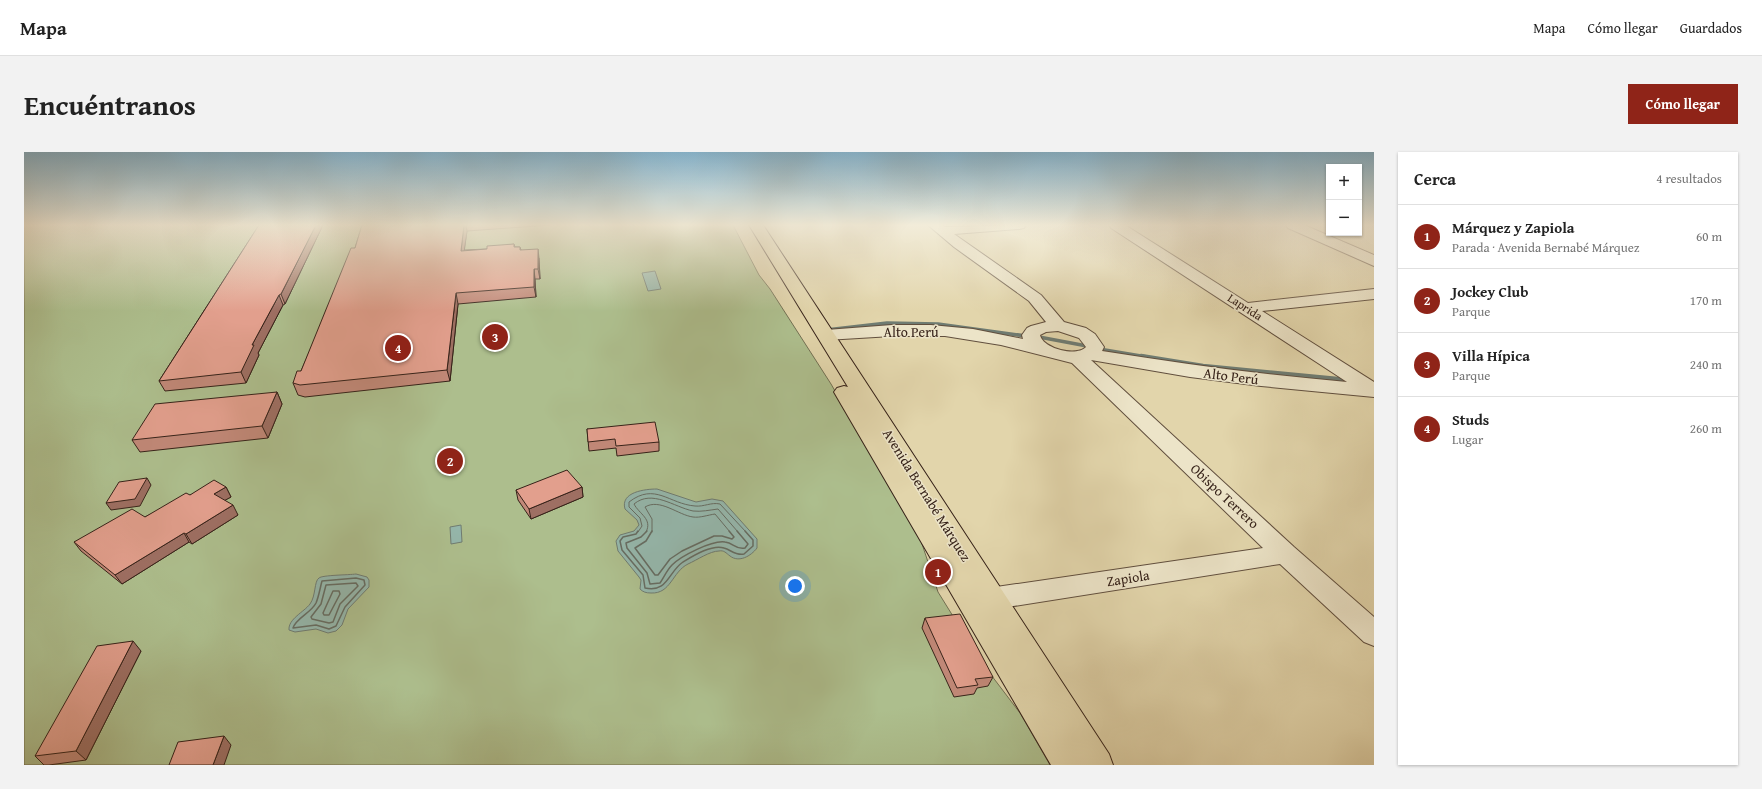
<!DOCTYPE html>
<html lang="es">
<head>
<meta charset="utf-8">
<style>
  body { margin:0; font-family:"Gentium Book Plus",serif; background:#f2f2f2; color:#222 }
  .controls { position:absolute; right:12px; top:12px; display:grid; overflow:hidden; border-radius:0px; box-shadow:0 1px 3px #0004 }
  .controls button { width:36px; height:36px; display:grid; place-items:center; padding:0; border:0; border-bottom:1px solid #e0e0e0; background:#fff; color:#222; font:20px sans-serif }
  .you { position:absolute; left:771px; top:434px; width:14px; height:14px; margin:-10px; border:3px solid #fff; border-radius:50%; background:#1a73e8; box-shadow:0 0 0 6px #1a73e833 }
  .badge { display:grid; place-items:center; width:26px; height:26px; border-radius:50%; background:#8f2418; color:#fff; font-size:13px; font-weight:700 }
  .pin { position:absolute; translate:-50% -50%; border:2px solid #fff; box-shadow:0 1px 4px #0006 }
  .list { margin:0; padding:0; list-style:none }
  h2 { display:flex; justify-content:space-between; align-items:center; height:52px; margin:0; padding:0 16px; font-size:17px }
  h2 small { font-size:13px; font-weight:400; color:#767676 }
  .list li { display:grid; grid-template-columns:26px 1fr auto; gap:12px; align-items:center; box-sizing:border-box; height:64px; padding:0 16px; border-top:1px solid #e0e0e0 }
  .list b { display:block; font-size:15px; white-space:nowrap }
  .list p { margin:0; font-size:13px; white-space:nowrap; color:#767676 }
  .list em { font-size:13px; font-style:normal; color:#767676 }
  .map { position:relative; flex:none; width:1350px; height:613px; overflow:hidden; border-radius:0px }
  header { display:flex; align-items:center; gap:24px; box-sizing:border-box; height:56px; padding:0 20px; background:#fff; border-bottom:1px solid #e0e0e0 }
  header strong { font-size:19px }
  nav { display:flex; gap:22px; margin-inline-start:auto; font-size:14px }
  .intro { display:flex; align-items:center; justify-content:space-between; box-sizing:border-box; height:96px; padding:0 24px }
  h1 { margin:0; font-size:28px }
  .button { padding:10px 18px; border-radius:0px; background:#8f2418; color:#fff; font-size:14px; font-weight:700 }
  main { display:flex; gap:24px; padding:0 24px }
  aside { flex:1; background:#fff; border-radius:0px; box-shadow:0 1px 3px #0004 }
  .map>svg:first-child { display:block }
  .green { fill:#adbe8d; stroke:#727053 }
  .water { fill:#95b8ad; stroke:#6f7c72 }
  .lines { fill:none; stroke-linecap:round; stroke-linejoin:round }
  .shore-far1 { stroke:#666d63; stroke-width:1 }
  .shore { stroke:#666d63; stroke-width:1.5 }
  .stream-far1 { stroke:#6f7c72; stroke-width:3.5 }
  .stream { stroke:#6f7c72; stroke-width:4.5 }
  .minor-casing { stroke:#614f3e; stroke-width:2 }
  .major-casing { stroke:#362219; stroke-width:2 }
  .minor { fill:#ece4c8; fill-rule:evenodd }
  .major { fill:#e2d5ab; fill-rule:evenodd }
  .wall { fill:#c28979; stroke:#362219 }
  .shaded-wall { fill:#9e6f63; stroke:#362219 }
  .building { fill:#e29f8d; stroke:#362219 }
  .labels { text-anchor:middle; stroke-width:3; stroke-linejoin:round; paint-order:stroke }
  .far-street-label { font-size:12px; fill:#362219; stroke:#ece4c8 }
  .street-label { font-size:14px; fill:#362219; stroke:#ece4c8 }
</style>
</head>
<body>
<header>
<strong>Mapa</strong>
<nav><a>Mapa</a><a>Cómo llegar</a><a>Guardados</a></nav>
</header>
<div class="intro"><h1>Encuéntranos</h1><a class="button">Cómo llegar</a></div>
<main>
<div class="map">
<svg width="1350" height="613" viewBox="0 0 1350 613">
  <rect width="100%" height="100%" fill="#e2d5ab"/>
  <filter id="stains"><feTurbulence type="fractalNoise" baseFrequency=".005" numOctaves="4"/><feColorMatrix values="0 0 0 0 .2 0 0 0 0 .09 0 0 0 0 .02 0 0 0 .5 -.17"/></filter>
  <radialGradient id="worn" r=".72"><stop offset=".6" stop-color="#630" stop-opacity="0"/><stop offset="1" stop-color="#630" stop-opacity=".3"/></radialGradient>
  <!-- green -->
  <path class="green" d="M0,73H709L735,123L746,137L807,232L896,386L914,440L958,511L996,561L1026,613H0Z"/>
  <!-- water -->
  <g class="water">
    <path d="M631,119L637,137L624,139L618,121Z"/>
    <path d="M633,337L672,350L688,347L699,349L733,387V396C727,404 715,411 706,404C702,401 700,398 695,399C686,399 673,408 664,412C648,420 647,442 627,441C622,441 619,440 616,437L617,428L615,425L594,399L592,389L596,383L610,379L615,373L613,368L601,357C596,340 621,337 633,337Z"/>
    <path d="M437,373L438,390L427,392L426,375Z"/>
    <path d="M332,422L343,425L345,428V435L324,457L318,473L312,479L304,481L292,477L271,480L265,478C264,467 280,460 286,452C292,444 290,429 295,426C298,423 325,423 332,422Z"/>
  </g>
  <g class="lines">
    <!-- shore-far1 -->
    <g class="shore-far1">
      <path d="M614,380L618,374L616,366L605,355V350C631,330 645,352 671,354C680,355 687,350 696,352L722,380"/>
      <path d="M622,380C629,367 615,362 610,352C628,337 650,355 669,359C677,360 686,358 694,357L714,380"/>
      <path d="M628,380V367L621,355C636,346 654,363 669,365C676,366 684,363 691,362L706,380"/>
    </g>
    <!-- shore -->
    <g class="shore">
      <path d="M614,379L612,382L599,385L596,389L598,398L619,423L621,436C644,441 644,420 659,410C669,404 688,392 700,396C707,398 712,404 720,402L729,394V388L721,379"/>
      <path d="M623,379L617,385L602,391L603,396L623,421L626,432L636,431C640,425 643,418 648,413C657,404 688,388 701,390C710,391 711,398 721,396L724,392L713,379"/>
      <path d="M628,379L622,389L611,396L631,423H634L646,407L658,399L690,384H698L708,387L710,385L705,379"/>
      <path d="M332,426L340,428L341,433L321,455L312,474L305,477L292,473L269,476C272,466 287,461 292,451C295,444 296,436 298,429Z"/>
      <path d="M332,431L334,434L316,452L309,470L305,471L288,467L287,465L297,452L302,433Z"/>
      <path d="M309,439H315L316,442L305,463H300L299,461Z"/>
    </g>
    <!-- stream-far1 -->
    <g class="stream-far1">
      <path d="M802,178L863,171L914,172L1002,184"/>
      <path d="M1015,185L1063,194"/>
      <path d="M1075,197L1123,205"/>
    </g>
    <!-- stream -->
    <path class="stream" d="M1117,204L1179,214L1324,228"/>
    <!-- minor casing -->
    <g class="minor-casing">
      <g id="minor">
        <path d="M904,73H919L921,75L1002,73L1000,76L995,77L930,82L1017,143L1040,170L1062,176L1071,182L1080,195L1078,199C1159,212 1241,223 1323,230L1087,76L1085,73H1101L1224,151L1350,137V147L1238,159L1350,230V245L1237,234L1166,225L1067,208L1270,395L1350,465V494L1340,490L1256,412L952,460L942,457L939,449L942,441L952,438L1239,396L1048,211L977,193L921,184H868L802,188L796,187L793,183L796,179L802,178L868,173H907L949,177L999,187L998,183L1003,176L1007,174L1022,170L1005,149L930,95ZM1034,179L1055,186L1062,195C1053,205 1019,197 1016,183L1022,180Z"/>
        <path d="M1262,73H1280L1350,103V114L1264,76Z"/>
      </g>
    </g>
    <!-- major casing -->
    <g class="major-casing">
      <path id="major" d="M725,73H739L1085,602L1089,613H1027L810,240L813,236L820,234L824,235Z"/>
    </g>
    <!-- minor -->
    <use href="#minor" class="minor"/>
    <!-- major -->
    <use href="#major" class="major"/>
  </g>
  <!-- wall -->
  <g class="wall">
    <path d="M235,73H299L261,152L259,153L234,201L235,203L222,231L141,239L135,229Z"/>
    <path d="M338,73H526L443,79L440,98L463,97L490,92L491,95H496L497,98L515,106L516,127H511L512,145L434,152L426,229L281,245L274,243L269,231L277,219L331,96Z"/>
    <path d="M253,240L258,252L244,286L116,300L108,288Z"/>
    <path d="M563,277L635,290V299L593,304L592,296L565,299Z"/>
    <path d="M202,335L207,345L201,348L214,363L168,392L165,390L98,432L57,399L50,390L121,365L166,343Z"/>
    <path d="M558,335L559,345L507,367L494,348L492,338Z"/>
    <path d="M901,466L969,525L964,534L953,536L950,542L930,545L898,476Z"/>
    <path d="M117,499L62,608L25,613H20L11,604Z"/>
  </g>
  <!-- shaded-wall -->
  <g class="shaded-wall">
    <path d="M292,73H299L261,152L257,142Z"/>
    <path d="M440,73H442L443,79L439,108L437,99Z"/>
    <path d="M514,97L515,106L516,127L514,117Z"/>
    <path d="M510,117L511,127L512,145L510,135Z"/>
    <path d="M432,141L434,152L426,229L423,218Z"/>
    <path d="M255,143L259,153L234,201L235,203L222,231L217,220L228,193Z"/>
    <path d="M253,240L258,252L244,286L238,274Z"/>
    <path d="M123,326L127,333L116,354L87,358L82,351Z"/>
    <path d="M202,335L207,345L196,351L190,342Z"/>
    <path d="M558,335L559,345L507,367L505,357Z"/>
    <path d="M209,353L214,363L168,392L162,382Z"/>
    <path d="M160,381L165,390L98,432L91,423Z"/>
    <path d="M109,489L117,499L62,608L52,599Z"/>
    <path d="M200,584L207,593L200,613H189Z"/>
  </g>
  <!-- building -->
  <g class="building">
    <path d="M235,73H292L257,142L255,143L228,193H230L217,220L135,229Z"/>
    <path d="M338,73H440L437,99L463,97V94L490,92V95H496V98L514,97V117H510V135L432,141L423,218L276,233L269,231L273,219H277L327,96H331Z"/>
    <path d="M253,240L238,274L108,288L131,252Z"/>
    <path d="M631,270L635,290L592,294L591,287L564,290L563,277Z"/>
    <path d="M543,318L558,335L505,357L492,338Z"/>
    <path d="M123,326L111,347L82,351L95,330Z"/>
    <path d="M190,328L202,335L190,342L209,353L162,382L160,381L91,423L50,390L108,357L121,365L162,341L166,343Z"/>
    <path d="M936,462L969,525L951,527L954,533L933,536L901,466Z"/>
    <path d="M109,489L52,599L11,604L73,494Z"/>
    <path d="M200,584L189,613H145L154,590Z"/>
  </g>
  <!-- sky -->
  <linearGradient id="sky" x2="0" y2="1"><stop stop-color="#87b6d0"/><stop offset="0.46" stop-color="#f2ecd9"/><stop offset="1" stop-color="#f2ecd9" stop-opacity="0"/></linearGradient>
  <rect width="1350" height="159" fill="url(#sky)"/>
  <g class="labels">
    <!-- far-street labels -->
    <g class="far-street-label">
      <text transform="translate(1221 155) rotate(33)" y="4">Laprida</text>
    </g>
    <!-- street labels -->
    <g class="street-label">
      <text x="887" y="185">Alto Perú</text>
      <text transform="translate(1207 224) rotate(7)" y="5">Alto Perú</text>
      <text transform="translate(903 343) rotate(58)" y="5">Avenida Bernabé Márquez</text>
      <text transform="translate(1201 344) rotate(43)" y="5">Obispo Terrero</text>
      <text transform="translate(1104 426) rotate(-9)" y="5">Zapiola</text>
    </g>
  </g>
  <rect width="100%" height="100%" filter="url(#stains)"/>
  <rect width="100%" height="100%" fill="url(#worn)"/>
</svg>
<div class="controls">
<button>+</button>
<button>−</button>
</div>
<div class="you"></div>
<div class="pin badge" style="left:914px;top:420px">1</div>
<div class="pin badge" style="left:426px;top:309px">2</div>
<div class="pin badge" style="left:471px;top:185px">3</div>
<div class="pin badge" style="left:374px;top:196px">4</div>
</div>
<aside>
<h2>Cerca<small>4 resultados</small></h2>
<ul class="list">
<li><span class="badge">1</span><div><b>Márquez y Zapiola</b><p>Parada · Avenida Bernabé Márquez</p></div><em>60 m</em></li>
<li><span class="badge">2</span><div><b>Jockey Club</b><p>Parque</p></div><em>170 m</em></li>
<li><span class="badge">3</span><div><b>Villa Hípica</b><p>Parque</p></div><em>240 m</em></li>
<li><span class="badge">4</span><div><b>Studs</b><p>Lugar</p></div><em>260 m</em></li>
</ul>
</aside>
</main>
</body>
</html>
